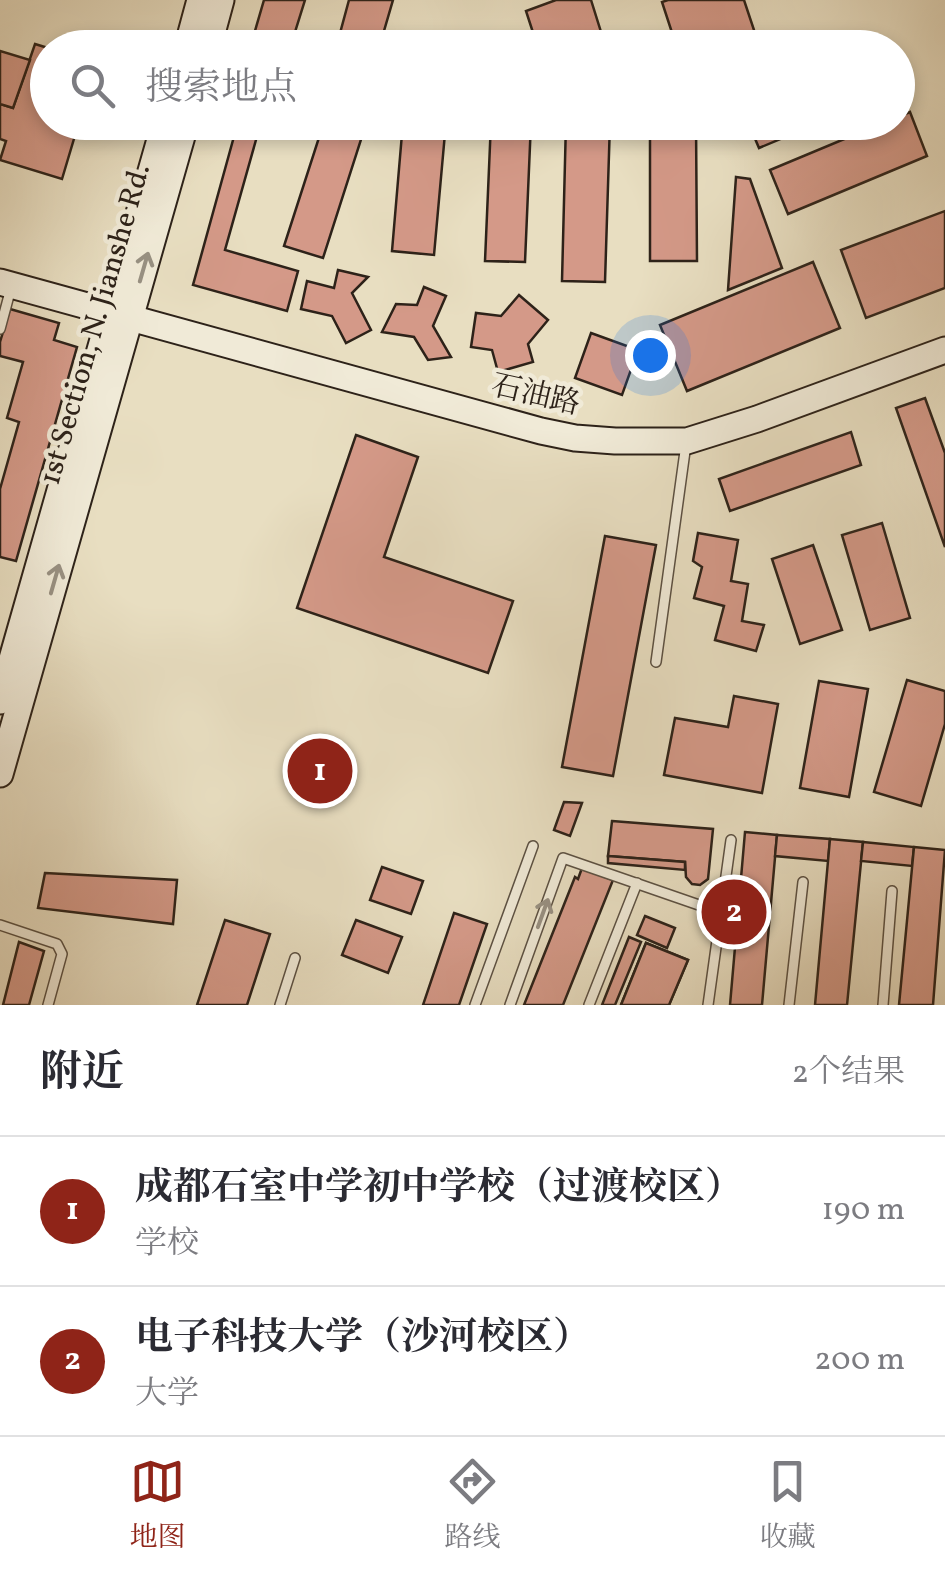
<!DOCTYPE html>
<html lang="zh">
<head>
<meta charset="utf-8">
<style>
  body { margin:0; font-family:Vollkorn,"Noto Serif SC",serif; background:#f7f7f7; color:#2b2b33 }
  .you { position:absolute; left:650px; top:355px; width:35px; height:35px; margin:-25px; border:8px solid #fff; border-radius:50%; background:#1a73e8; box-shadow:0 0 0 15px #1a73e833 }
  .badge { display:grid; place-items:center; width:65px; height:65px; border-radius:50%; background:#8f2418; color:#fff; font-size:32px; font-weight:700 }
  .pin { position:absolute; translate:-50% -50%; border:5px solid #fff; box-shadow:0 2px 10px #0006 }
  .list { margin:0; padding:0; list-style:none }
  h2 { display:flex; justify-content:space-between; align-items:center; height:130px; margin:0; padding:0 40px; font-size:42px }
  h2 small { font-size:32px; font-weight:400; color:#7c7c81 }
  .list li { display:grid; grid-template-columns:65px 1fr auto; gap:30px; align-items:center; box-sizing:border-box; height:150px; padding:0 40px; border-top:2px solid #e1e1e2 }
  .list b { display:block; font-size:38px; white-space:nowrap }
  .list p { margin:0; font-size:32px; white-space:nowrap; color:#7c7c81 }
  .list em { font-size:32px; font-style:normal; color:#7c7c81 }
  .icon { flex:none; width:55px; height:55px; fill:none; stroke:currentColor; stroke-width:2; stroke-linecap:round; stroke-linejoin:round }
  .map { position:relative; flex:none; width:945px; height:1005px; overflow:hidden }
  .search { position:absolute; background:#fff; box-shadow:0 5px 15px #0003; left:30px; right:30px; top:30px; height:110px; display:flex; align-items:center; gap:25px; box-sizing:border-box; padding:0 35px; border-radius:55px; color:#7c7c81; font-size:38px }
  .sheet { height:430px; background:#fff }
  nav { display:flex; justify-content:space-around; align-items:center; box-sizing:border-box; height:140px; border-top:2px solid #e1e1e2; background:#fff; font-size:28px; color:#7c7c81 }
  nav a { display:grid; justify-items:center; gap:5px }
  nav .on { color:#8f2418 }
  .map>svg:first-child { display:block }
  .building { fill:#d49988; stroke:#2d2219; stroke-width:2.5 }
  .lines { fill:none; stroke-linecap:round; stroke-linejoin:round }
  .lane-casing { stroke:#5c5143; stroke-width:12 }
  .secondary-casing { stroke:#2d2219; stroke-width:29 }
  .lane { stroke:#f0ead7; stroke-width:9 }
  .secondary { stroke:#f0ead7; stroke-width:25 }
  .oneway { stroke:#989082 }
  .labels { text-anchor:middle; stroke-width:9; stroke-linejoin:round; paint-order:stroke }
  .street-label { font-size:30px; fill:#2d2219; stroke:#f0ead7 }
</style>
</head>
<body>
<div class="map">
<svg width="945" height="1005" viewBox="0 0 945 1005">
  <rect width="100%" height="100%" fill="#e8dec1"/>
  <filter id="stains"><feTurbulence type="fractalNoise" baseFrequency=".002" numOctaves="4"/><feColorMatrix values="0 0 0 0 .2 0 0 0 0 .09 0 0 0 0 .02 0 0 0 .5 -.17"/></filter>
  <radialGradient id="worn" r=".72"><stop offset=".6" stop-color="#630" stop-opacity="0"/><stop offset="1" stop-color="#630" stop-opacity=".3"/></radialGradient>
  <!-- building -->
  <g class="building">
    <path d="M264,0H305L290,48H250Z"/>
    <path d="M349,0H393L379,48H336Z"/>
    <path d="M591,0L606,48H538L526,11L556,0Z"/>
    <path d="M668,0H744L760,48H707L705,41L677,48L662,2Z"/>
    <path d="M35,44L48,48V122H79L62,179L0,160L6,141L0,139V104L13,108Z"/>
    <path d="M0,51L30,60L13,108L0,104Z"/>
    <path d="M910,112L927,156L788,214L770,170L885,122H898V117Z"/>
    <path d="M238,122H261L225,250L298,271L287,311L193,285Z"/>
    <path d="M324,122L366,124L323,258L284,246Z"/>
    <path d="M403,122H446L434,255L392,251Z"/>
    <path d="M491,122H531L525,262L485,261Z"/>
    <path d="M566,122H610L605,282L562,281Z"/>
    <path d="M650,122H696L697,261H650Z"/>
    <path d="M748,122H821L759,148Z"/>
    <path d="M736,177L750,179L782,268L728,290Z"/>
    <path d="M945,211V288L866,318L841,250Z"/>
    <path d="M813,262L840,328L687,391L660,325Z"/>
    <path d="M338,270L368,277L352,293L371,330L346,343L332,316L301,309L307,281L334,288Z"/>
    <path d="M424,287L446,296L433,326L451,357L428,360L414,337L382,332L396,304L417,305Z"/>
    <path d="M519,295L548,320L528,344L533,362L498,372L492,350L471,347L476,313L501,316Z"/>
    <path d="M10,309L59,323L54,340L77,347L16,561L0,557V489L19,422L7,418L23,362L0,356V342Z"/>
    <path d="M591,333L638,350L622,395L575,378Z"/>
    <path d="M925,398L945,453V547L896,408Z"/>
    <path d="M851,432L861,465L730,511L719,479Z"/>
    <path d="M356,435L418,457L384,557L513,601L488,673L297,608Z"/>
    <path d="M882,523L910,618L870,630L842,535Z"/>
    <path d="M698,533L738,540L731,581L748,584L742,621L764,625L756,651L715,640L724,606L694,598L702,567L693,561Z"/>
    <path d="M605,536L656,545L613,776L562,767Z"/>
    <path d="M813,545L842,630L800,644L772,559Z"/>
    <path d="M907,680L945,691V724L921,806L874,792Z"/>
    <path d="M819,681L868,689L849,797L800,788Z"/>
    <path d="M734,696L778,704L762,793L664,775L675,718L728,727Z"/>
    <path d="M564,802L582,803L570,836L554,830Z"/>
    <path d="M612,821L713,829L708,879L700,885L692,884L686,877L685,862L608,856Z"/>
    <path d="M745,832L777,835L762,1005H730Z"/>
    <path d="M777,835L830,839L828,861L775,856Z"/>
    <path d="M830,839L863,842L847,1005H815Z"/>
    <path d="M863,842L914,847L912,866L861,861Z"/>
    <path d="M914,847L945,850L933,1005H899Z"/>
    <path d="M608,856L685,862V870L608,863Z"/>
    <path d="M382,867L423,881L411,914L370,900Z"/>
    <path d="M582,868L613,880L563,1005H524L575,877L578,879Z"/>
    <path d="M45,873L177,880L173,924L38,908Z"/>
    <path d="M454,913L487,924L459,1005H423Z"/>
    <path d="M645,916L675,928L667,948L637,935Z"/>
    <path d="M225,920L270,934L247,1005H197Z"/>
    <path d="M356,920L402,937L388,973L342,955Z"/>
    <path d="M629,937L641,942L615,1005H602Z"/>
    <path d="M19,942L44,951L29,1005H3Z"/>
    <path d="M646,943L688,960L669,1005H621Z"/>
    <path d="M646,943L688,960L669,1005H621Z"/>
  </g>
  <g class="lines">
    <!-- lane casing -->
    <g class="lane-casing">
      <g id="lane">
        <path d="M0,329L11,288"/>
        <path d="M656,662L686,444"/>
        <path d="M0,925L57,944L62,954L48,1005"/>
        <path d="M280,1005L295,958"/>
        <path d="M475,1005L533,846"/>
        <path d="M510,1005L563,858L722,913"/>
        <path d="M589,1005L637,883"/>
        <path d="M708,1005L731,840"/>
        <path d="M789,1005L803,882"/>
        <path d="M883,1005L892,891"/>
      </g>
    </g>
    <!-- secondary casing -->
    <g class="secondary-casing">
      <g id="secondary">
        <path d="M187,48L200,0"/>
        <path d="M208,48L221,0"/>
        <path d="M0,282L541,431L575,438L615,441H687L757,419L945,350"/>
        <path d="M0,701L165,122"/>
        <path d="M0,774L186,122"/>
      </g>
    </g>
    <!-- lane -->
    <use href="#lane" class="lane"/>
    <!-- secondary -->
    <use href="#secondary" class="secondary"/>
  </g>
  <!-- one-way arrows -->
  <defs><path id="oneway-shaft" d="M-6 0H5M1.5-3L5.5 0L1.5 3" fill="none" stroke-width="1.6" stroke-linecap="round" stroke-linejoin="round" transform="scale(2.5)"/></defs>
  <g class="oneway">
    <use href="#oneway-shaft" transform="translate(144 267) rotate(-74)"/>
    <use href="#oneway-shaft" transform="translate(55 579) rotate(-74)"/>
    <use href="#oneway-shaft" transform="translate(543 913) rotate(-70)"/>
  </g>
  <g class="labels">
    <!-- street labels -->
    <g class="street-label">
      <text transform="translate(94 324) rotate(-74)" y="10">1st Section, N. Jianshe Rd.</text>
      <text transform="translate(536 394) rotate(13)" y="10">石油路</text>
    </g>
  </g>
  <rect width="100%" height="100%" filter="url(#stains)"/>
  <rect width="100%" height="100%" fill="url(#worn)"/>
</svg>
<div class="you"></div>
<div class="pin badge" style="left:320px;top:771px">1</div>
<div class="pin badge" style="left:734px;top:912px">2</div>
<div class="search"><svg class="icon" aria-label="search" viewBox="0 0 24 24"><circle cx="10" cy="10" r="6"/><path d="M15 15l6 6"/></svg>搜索地点</div>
</div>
<section class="sheet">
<h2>附近<small>2个结果</small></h2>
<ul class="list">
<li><span class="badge">1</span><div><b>成都石室中学初中学校（过渡校区）</b><p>学校</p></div><em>190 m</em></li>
<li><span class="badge">2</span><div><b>电子科技大学（沙河校区）</b><p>大学</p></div><em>200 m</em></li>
</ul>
</section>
<nav>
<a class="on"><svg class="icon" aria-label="map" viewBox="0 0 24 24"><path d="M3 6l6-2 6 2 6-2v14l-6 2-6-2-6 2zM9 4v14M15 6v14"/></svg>地图</a>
<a><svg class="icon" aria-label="directions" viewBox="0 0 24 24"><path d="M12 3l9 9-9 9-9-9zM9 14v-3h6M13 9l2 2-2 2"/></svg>路线</a>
<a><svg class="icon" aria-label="saved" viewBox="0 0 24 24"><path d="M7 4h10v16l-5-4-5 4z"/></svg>收藏</a>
</nav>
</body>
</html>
